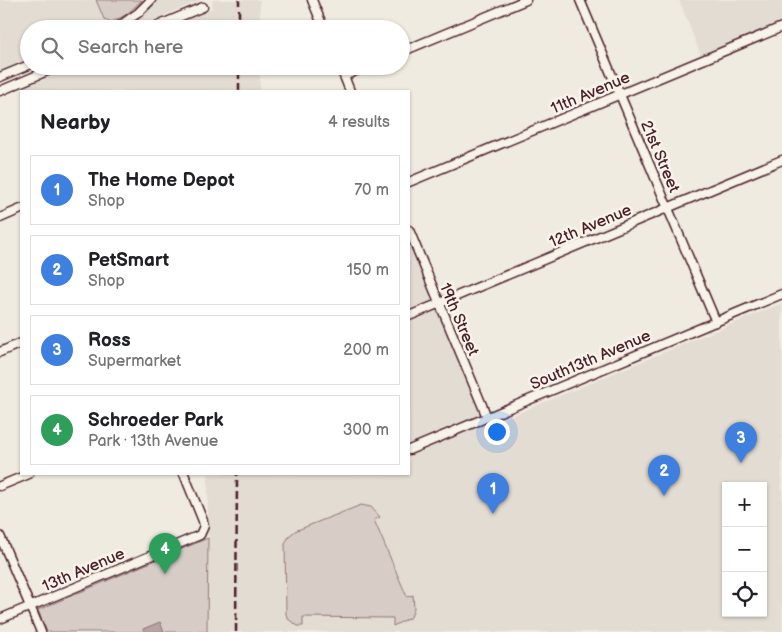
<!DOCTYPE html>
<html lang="en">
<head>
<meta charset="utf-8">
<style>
  body { margin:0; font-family:"Balsamiq Sans",sans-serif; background:#f6f6f6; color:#202124 }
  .controls { position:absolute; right:15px; bottom:15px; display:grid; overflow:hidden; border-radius:0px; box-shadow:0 1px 4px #0004 }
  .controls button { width:45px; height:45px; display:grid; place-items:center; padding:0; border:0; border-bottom:1px solid #e0e0e0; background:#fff; color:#202124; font:25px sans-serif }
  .you { position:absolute; left:496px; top:431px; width:18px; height:18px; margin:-12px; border:4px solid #fff; border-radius:50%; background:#1a73e8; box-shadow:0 0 0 8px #1a73e833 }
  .badge { display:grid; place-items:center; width:32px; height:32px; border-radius:50%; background:#2563eb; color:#fff; font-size:16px; font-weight:700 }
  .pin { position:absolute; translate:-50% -41px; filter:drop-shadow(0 1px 2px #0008) }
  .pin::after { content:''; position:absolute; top:26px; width:18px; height:15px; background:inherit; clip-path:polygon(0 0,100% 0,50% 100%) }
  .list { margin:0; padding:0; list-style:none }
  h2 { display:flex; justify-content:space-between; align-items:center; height:65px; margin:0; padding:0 20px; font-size:21px }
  h2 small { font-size:16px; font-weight:400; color:#757577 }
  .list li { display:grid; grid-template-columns:32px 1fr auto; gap:15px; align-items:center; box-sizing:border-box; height:70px; margin:0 10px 10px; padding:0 10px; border:1px solid #e0e0e0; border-radius:0px }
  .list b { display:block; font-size:19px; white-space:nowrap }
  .list p { margin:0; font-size:16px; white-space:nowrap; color:#757577 }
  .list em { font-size:16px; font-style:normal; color:#757577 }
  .icon { flex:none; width:28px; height:28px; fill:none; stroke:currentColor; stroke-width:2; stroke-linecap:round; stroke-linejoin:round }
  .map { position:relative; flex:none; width:782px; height:632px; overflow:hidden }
  .search { position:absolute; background:#fff; box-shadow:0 1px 4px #0004; left:20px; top:20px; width:390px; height:55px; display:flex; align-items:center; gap:12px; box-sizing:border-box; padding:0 18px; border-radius:28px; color:#757577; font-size:19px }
  .panel { position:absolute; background:#fff; box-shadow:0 1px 4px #0004; left:20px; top:90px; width:390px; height:385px; border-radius:0px }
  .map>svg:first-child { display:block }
  .built { fill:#e3dcd2; fill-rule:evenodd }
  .green { fill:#d8cdc6; stroke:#917678 }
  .water { fill:#b7a4a2; stroke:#8b6f72 }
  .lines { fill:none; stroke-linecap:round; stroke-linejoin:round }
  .street-casing { stroke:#4a1f2b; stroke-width:11 }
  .street { stroke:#f7f3e8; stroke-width:8 }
  .rail { stroke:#4a1f2b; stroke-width:2.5; stroke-dasharray:8 4; stroke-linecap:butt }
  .labels { text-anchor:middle; stroke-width:5; stroke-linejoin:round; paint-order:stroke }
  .street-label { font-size:16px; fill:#4a1f2b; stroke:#f7f3e8 }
</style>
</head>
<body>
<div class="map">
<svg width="782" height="632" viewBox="0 0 782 632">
  <rect width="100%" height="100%" fill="#f0ebe0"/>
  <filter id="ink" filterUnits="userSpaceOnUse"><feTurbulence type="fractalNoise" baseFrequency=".02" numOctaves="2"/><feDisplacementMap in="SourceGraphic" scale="10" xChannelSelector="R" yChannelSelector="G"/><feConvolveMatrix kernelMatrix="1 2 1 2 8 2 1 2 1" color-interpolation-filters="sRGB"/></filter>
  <g filter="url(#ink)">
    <!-- built -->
    <g class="built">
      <path d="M0,0H201L132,29H29V66H41L0,83Z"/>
      <path d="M213,0H260V29H162L212,8Z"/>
      <path d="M679,0H782V24L702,58Z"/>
      <path d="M70,66H260V91H27L24,85Z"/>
      <path d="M416,242L492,424L782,303V632H207L208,474H409V245ZM726,486H763V613H726Z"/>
    </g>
    <!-- green -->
    <g class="green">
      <path d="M96,0H142L127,14L112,22L104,19Z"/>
      <path d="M361,505L371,507L380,517L374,520L407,597L413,595L414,608L411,617L393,626V618L303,617V626H298L288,619L286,614L285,544L289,536L295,531Z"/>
      <path d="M208,538L207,632H47L38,610Z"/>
    </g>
    <!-- water -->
    <path class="water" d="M160,622L164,632H144L143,629Z"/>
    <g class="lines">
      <!-- street casing -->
      <g class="street-casing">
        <g id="street">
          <path d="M312,0L324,29"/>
          <path d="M580,0L716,322"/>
          <path d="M115,29L138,13L151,0"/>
          <path d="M150,29L203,7"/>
          <path d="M401,52L526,0"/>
          <path d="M340,66L350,91"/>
          <path d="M344,76L368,66"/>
          <path d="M0,77L29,65"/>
          <path d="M0,91L59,66"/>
          <path d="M409,182L782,27"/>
          <path d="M0,218L21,209"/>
          <path d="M409,230L487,417"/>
          <path d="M409,316L782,160"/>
          <path d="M0,352L21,343"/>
          <path d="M409,450L782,294"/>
          <path d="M0,486L29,474"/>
          <path d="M0,536L41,632"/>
          <path d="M0,619L200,535L204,526L203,521L184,474"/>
        </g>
      </g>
      <!-- street -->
      <use href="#street" class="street"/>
      <!-- rail -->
      <g class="rail">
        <path d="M239,29V0"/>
        <path d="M239,91V66"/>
        <path d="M236,632L237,474"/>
      </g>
    </g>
  </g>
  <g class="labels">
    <!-- street labels -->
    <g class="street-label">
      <text transform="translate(590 92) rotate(-23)" y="6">11th Avenue</text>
      <text transform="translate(661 156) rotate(67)" y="6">21st Street</text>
      <text transform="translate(590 225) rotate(-23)" y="6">12th Avenue</text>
      <text transform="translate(460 319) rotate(67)" y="6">19th Street</text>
      <text transform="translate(590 359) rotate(-23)" y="6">South13th Avenue</text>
      <text transform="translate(83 569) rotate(-23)" y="6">13th Avenue</text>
    </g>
  </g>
</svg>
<div class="controls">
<button>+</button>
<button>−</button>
<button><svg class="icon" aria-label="locate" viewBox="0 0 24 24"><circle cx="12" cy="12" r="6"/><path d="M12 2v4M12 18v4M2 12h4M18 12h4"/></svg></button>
</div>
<div class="you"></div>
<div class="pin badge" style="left:493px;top:514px;background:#3f7fe0">1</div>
<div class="pin badge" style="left:664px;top:496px;background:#3f7fe0">2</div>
<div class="pin badge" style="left:741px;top:463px;background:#3f7fe0">3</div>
<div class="pin badge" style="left:165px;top:574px;background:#2e9e5b">4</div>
<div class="search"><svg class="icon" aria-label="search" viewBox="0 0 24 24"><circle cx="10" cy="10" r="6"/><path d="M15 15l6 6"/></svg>Search here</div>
<section class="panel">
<h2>Nearby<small>4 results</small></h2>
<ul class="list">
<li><span class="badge" style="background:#3f7fe0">1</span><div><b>The Home Depot</b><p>Shop</p></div><em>70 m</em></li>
<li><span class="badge" style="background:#3f7fe0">2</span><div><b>PetSmart</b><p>Shop</p></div><em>150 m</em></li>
<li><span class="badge" style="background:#3f7fe0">3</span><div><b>Ross</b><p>Supermarket</p></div><em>200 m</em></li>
<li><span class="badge" style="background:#2e9e5b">4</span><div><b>Schroeder Park</b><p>Park · 13th Avenue</p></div><em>300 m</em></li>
</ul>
</section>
</div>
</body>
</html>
